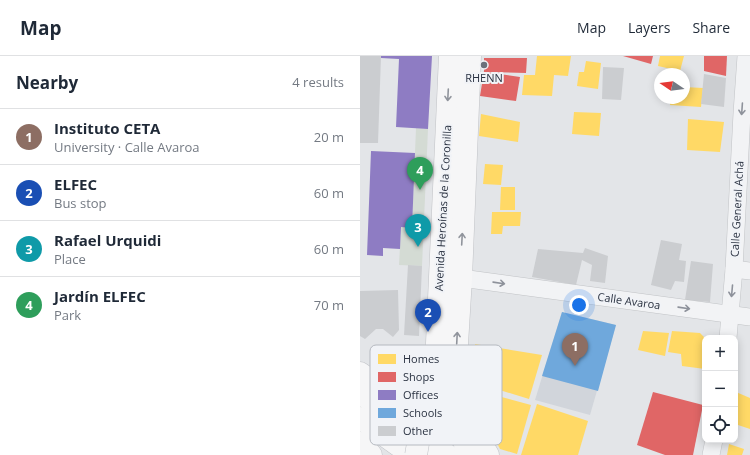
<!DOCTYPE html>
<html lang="en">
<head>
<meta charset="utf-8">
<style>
  body { margin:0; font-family:"Open Sans",sans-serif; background:#f2f2f3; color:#1f2937 }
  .controls { position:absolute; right:12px; bottom:12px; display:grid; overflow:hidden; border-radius:8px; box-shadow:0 2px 10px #0003 }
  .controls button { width:36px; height:36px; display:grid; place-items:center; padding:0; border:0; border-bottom:1px solid #e0e1e3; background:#fff; color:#1f2937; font:20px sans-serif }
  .compass { position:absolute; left:294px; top:12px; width:36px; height:36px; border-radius:50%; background:#fff; box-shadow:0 2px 10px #0003; rotate:283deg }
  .you { position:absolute; left:219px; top:249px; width:14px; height:14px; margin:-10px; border:3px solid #fff; border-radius:50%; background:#1a73e8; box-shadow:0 0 0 6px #1a73e833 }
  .badge { display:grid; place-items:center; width:26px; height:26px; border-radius:50%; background:#db2777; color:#fff; font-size:13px; font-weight:700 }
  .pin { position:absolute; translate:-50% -33px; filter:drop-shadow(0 1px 2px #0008) }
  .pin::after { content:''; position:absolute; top:21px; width:14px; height:12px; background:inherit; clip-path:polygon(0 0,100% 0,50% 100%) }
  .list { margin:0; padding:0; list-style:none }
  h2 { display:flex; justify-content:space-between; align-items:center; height:52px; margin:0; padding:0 16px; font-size:17px }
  h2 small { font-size:13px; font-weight:400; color:#747a83 }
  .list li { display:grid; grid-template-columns:26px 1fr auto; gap:12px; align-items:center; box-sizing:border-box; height:56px; padding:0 16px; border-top:1px solid #e0e1e3 }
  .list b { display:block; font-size:15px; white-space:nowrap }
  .list p { margin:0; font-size:13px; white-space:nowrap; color:#747a83 }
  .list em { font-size:13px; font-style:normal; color:#747a83 }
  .icon { flex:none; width:22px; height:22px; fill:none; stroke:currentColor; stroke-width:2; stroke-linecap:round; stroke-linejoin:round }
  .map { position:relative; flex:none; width:390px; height:399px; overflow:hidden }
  header { display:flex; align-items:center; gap:24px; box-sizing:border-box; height:56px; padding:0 20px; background:#fff; border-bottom:1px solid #e0e1e3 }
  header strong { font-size:19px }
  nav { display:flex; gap:22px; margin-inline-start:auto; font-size:14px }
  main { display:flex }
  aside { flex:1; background:#fff }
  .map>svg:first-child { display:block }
  .built { fill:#d1d5db }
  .green { fill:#d4dbd4 }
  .homes { fill:#ffd966 }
  .shops { fill:#e06666 }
  .offices { fill:#8e7cc3 }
  .schools { fill:#6fa8dc }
  .building { fill:#cbcdd0 }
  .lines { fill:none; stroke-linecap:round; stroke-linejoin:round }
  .minor-casing { stroke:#c1c3c6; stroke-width:18 }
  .primary-casing { stroke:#c0c2c6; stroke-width:23 }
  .minor { stroke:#f2f3f5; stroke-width:17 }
  .primary { stroke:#f6f6f7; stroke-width:22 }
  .primary-bridge-casing { stroke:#c0c2c6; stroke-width:23; stroke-linecap:butt }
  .primary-bridge { stroke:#f6f6f7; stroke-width:22 }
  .oneway { stroke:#90949c }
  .oneway2 { stroke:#8e929b }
  .poi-dot { fill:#6b717b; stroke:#f1f3f7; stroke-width:1.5 }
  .labels { text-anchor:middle; stroke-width:4; stroke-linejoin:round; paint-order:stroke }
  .poi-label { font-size:11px; fill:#2a3241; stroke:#f1f3f7 }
  .street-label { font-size:11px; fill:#2a3241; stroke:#f1f3f7 }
  .key { fill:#f1f3f7; stroke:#b5b9c0; stroke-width:1 }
  .key-label { font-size:11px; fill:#2a3241 }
</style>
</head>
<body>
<header>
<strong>Map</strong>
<nav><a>Map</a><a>Layers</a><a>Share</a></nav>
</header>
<main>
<aside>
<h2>Nearby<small>4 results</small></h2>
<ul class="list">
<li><span class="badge" style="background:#8d6e63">1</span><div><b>Instituto CETA</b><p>University · Calle Avaroa</p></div><em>20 m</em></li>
<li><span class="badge" style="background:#1a4fb4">2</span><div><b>ELFEC</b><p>Bus stop</p></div><em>60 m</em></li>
<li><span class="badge" style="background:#0f9aa8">3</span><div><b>Rafael Urquidi</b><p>Place</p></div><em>60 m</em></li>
<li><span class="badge" style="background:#2e9e5b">4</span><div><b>Jardín ELFEC</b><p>Park</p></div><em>70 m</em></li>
</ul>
</aside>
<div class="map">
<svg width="390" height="399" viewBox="0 0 390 399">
  <rect width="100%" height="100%" fill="#e3e5e8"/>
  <!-- built -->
  <path class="built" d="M202,256L256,269L230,359L175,344Z"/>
  <!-- green -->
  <g class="green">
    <path d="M56,72L68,73L62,210L39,209L41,171H52Z"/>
    <path d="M86,249L90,356L94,399H70L74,370L80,347Z"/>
  </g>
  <!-- homes -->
  <g class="homes">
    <path d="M177,0H211L208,20L194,19L192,40L162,39L164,19H175Z"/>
    <path d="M300,0H324L320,15L298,10Z"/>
    <path d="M226,5L241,7L238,33L217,30L219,16H224Z"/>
    <path d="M324,31L343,32L341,51L310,49L311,42H324Z"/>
    <path d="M214,56L241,57L239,80L212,78Z"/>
    <path d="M121,58L160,66L158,86L119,80Z"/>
    <path d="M328,63L364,66L360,96L327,94Z"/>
    <path d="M125,108L143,109L141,129L123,128Z"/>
    <path d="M141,131H155V154H140Z"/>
    <path d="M132,156H161L160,170H143L142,178H131Z"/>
    <path d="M283,275L309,277L305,300L278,294Z"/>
    <path d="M312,275L340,277L345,282V313L322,310L321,298L308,296Z"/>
    <path d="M115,288L182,299L169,343L120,328Z"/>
    <path d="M119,335L171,349L157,398L140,393L116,347Z"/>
    <path d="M376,336L390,342V373L375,368Z"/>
    <path d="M177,348L228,365L218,399H161Z"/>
    <path d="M369,388L384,393L382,399H367Z"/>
  </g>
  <!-- shops -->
  <g class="shops">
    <path d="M263,0H293L291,8Z"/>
    <path d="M344,0H367L366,20L344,15Z"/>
    <path d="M124,2H167L166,17L125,16L160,21L156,45L120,40L124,15Z"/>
    <path d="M293,336L343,349L333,399H305L277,389Z"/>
  </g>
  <!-- offices -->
  <g class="offices">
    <path d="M21,0H72L68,73L36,71L39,3L21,2Z"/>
    <path d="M11,95L55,97L52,172L41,171L40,193L23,192V200L7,199Z"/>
  </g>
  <!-- schools -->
  <path class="schools" d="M202,256L256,269L238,335L182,320Z"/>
  <!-- building -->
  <g class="building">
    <path d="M0,0H21L18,87H0Z"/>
    <path d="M243,11L264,12L261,44L242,43Z"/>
    <path d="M344,18L366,22L364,51L341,48Z"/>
    <path d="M301,184L322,188L319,204L326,205L324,226L315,225L311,234L291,229Z"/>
    <path d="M225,192L248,200L245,227L230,225L232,209L222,204L216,229L172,221L178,193L223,197Z"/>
    <path d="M331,205L353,208L350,246L325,244Z"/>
    <path d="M48,209L62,210L59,280L44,279Z"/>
    <path d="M38,234L39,274L33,281L23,273H16L5,283L0,280V235Z"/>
  </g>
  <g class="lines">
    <!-- minor casing -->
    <g class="minor-casing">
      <g id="minor">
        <path d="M374,213L390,215"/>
        <path d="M101,222L390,261"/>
        <path d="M368,282L374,213L382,57L386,0"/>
        <path d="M351,399L354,384"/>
      </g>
    </g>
    <!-- primary casing -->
    <g class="primary-casing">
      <g id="primary">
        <path d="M0,317C15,328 39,342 57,328C64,323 68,315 72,308"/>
        <path d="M0,337L87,399"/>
        <path d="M104,359L128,399"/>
        <path d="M0,362L52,399"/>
        <path d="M61,370L75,302L77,287L90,0"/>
        <path d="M0,387L11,399"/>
        <path d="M107,399L97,348L95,329L96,305L101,222L110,0"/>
      </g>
    </g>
    <!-- minor -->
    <use href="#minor" class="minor"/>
    <!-- primary -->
    <use href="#primary" class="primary"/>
    <!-- primary-bridge casing -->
    <g class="primary-bridge-casing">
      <path id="primary-bridge" d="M56,399L61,370"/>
    </g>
    <!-- primary-bridge -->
    <use href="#primary-bridge" class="primary-bridge"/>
  </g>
  <!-- one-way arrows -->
  <defs><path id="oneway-shaft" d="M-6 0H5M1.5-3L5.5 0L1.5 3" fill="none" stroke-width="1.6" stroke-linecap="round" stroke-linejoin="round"/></defs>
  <g class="oneway">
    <use href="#oneway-shaft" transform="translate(88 39) rotate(93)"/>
    <use href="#oneway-shaft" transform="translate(102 183) rotate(-87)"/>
    <use href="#oneway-shaft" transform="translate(97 282) rotate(-87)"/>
  </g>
  <g class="oneway2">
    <use href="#oneway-shaft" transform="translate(382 53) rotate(94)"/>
    <use href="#oneway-shaft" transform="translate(139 227) rotate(8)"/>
    <use href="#oneway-shaft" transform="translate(372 235) rotate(95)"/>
    <use href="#oneway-shaft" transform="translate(324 252) rotate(8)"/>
  </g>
  <!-- markers -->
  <circle class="poi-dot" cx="124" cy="9" r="4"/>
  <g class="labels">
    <!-- poi labels -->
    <g class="poi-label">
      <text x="124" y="26">RHENN</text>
    </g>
    <!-- street labels -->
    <g class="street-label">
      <text transform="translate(83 152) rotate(-87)" y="4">Avenida Heroínas de la Coronilla</text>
      <text transform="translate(377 153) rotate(-87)" y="4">Calle General Achá</text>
      <text transform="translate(269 245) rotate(8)" y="4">Calle Avaroa</text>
    </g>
  </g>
  <!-- legend -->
  <rect x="10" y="289" width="132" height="100" rx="6" class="key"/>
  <rect x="18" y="298" width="18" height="10" fill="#ffd966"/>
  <rect x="18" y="316" width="18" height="10" fill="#e06666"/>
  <rect x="18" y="334" width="18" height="10" fill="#8e7cc3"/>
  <rect x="18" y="352" width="18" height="10" fill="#6fa8dc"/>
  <rect x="18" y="370" width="18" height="10" fill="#cbcdd0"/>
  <g class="key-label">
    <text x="43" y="307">Homes</text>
    <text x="43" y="325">Shops</text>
    <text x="43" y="343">Offices</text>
    <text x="43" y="361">Schools</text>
    <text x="43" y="379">Other</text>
  </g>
</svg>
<div class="controls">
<button>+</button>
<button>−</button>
<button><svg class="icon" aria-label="locate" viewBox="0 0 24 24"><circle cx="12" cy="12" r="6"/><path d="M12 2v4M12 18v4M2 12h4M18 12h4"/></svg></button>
</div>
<svg class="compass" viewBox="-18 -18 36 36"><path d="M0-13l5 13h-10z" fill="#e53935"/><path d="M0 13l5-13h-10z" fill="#747a83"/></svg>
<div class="you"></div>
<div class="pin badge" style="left:215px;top:310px;background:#8d6e63">1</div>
<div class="pin badge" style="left:68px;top:276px;background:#1a4fb4">2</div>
<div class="pin badge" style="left:58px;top:191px;background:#0f9aa8">3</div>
<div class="pin badge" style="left:60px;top:134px;background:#2e9e5b">4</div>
</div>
</main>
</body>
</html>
